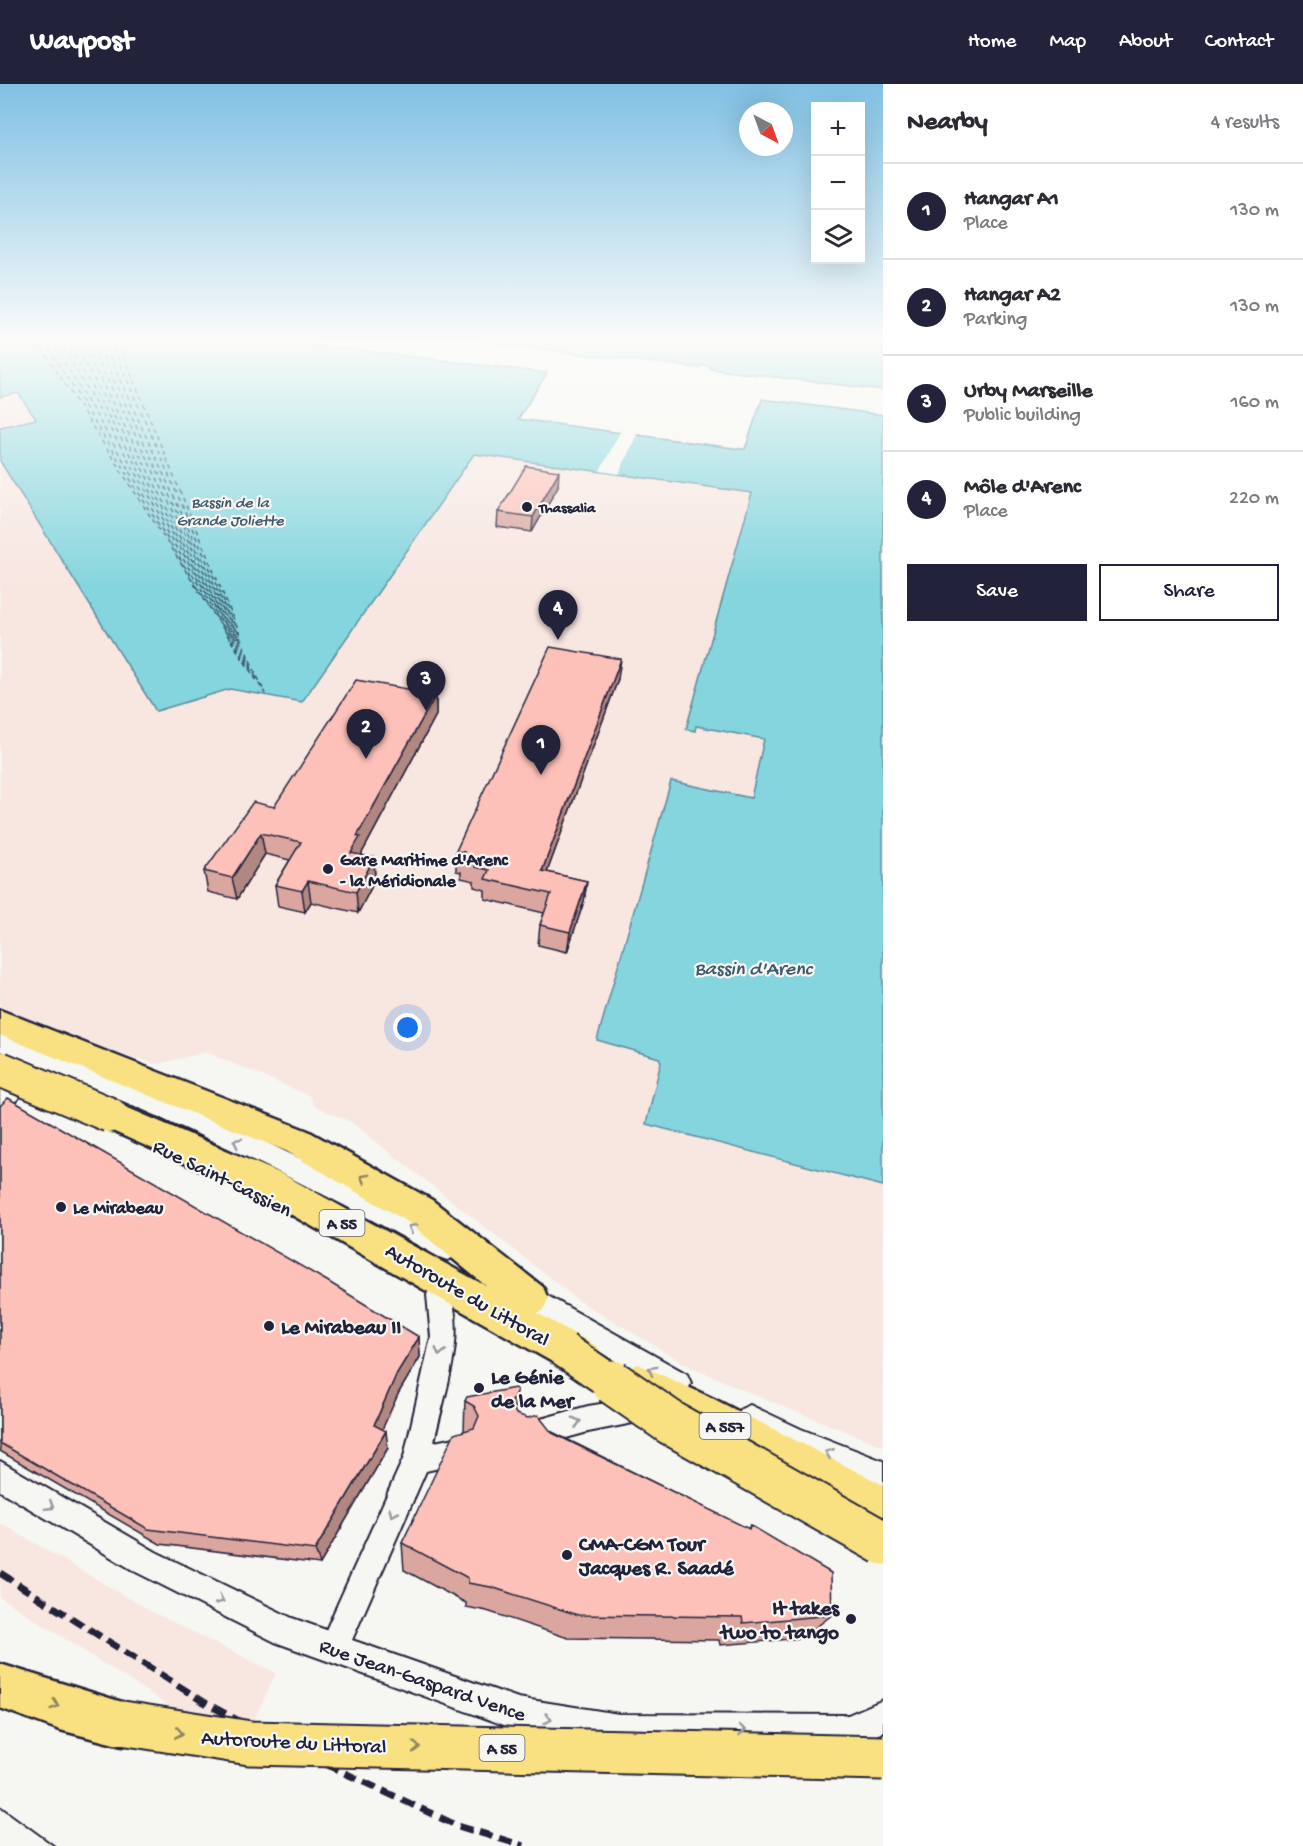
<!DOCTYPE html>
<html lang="en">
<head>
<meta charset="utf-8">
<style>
  body { margin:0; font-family:"Gochi Hand",sans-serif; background:#f2f2f3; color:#2b2b33 }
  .controls { position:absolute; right:18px; top:18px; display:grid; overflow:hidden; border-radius:0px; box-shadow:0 6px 24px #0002 }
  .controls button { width:54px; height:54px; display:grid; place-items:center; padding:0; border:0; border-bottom:2px solid #e1e1e2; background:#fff; color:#2b2b33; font:30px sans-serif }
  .compass { position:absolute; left:739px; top:18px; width:54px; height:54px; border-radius:50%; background:#fff; box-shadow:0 6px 24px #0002; rotate:139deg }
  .you { position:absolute; left:408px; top:944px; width:21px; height:21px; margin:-15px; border:4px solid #fff; border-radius:50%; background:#1a73e8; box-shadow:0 0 0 9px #1a73e833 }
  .badge { display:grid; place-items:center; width:39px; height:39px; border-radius:50%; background:#22223b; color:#fff; font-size:20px; font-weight:700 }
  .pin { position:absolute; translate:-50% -50px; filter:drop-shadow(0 2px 3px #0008) }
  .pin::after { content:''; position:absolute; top:32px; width:21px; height:18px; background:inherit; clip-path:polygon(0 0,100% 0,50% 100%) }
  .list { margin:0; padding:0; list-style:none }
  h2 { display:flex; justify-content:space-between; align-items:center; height:78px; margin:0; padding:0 24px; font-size:26px }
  h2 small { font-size:20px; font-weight:400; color:#7c7c81 }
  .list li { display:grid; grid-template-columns:39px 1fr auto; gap:18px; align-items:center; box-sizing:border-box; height:96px; padding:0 24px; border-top:2px solid #e1e1e2 }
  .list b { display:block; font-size:22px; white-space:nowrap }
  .list p { margin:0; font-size:20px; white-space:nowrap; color:#7c7c81 }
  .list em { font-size:20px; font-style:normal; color:#7c7c81 }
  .actions { display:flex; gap:12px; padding:18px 24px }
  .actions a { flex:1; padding:14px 0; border:2px solid #22223b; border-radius:0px; text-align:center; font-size:21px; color:#22223b }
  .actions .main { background:#22223b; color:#fff }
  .icon { flex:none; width:33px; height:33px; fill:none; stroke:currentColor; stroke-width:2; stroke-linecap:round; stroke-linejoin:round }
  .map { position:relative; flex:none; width:883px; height:1762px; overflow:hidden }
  header { display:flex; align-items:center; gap:36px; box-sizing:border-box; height:84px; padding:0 30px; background:#22223b; color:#fff }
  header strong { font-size:28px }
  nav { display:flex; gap:33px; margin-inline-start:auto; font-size:21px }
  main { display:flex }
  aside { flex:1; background:#fff }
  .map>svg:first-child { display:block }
  .built { fill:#f8e6e1 }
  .water { fill:#84d5de; stroke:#5d8d9d; stroke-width:1.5 }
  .pier { fill:#f6f6f2 }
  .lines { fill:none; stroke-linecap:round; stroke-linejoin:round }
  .ferry { stroke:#3f586c; stroke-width:1.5; stroke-dasharray:4.5 4; stroke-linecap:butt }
  .minor-casing { stroke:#22223b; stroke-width:4 }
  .highway-casing { stroke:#22223b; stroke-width:5 }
  .minor { fill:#f6f6f2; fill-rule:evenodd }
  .highway { fill:#f9e181; fill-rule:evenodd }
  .tram { stroke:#22223b; stroke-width:2 }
  .rail { stroke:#22223b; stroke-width:7; stroke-dasharray:14 7; stroke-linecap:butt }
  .highway-bridge-far1-casing { stroke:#22223b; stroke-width:38; stroke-linecap:butt }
  .highway-bridge-casing { stroke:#22223b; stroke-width:47; stroke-linecap:butt }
  .highway-bridge-far1 { stroke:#f9e181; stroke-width:34 }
  .highway-bridge { stroke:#f9e181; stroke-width:43 }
  .wall { fill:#daa69f; stroke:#22223b; stroke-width:1.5 }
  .shaded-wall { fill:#b18782; stroke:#22223b; stroke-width:1.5 }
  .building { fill:#fdc1b9; stroke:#22223b; stroke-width:1.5 }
  .oneway { stroke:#9797a0 }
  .oneway2 { stroke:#8e825e }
  .poi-dot { fill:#22223b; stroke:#f6f6f2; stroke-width:2 }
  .labels { text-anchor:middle; stroke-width:4.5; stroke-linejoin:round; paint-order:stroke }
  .far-poi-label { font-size:15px; font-weight:bold; fill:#22223b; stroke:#f6f6f2; text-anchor:start }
  .far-water-label { font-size:16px; font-style:italic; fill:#3f586c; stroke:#f6f6f2 }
  .shield { fill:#f6f6f2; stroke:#626272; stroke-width:1.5 }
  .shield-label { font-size:16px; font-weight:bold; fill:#22223b }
  .poi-label { font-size:18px; font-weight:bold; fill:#22223b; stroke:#f6f6f2; text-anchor:start }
  .water-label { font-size:20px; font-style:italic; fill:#3f586c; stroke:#f6f6f2 }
  .near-street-label { font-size:21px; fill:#22223b; stroke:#f6f6f2 }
  .near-poi-label { font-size:21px; font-weight:bold; fill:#22223b; stroke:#f6f6f2; text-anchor:start }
</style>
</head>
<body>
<header>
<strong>Waypost</strong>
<nav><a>Home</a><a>Map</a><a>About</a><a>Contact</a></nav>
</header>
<main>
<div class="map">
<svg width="883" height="1762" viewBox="0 0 883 1762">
  <rect width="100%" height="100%" fill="#f6f6f2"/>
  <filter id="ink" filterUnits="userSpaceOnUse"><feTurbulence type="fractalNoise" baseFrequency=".0167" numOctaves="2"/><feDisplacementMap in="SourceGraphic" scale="12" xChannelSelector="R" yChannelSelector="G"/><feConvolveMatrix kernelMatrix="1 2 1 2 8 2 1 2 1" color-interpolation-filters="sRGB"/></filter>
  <g filter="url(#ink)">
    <!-- built -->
    <g class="built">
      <path d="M18,309L37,336L0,343V313Z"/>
      <path d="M474,370L753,409L686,645L695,647L696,642L764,655L751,714L671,697L655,971L661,978L646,1039L883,1102V1362L757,1312L687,1281L578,1216L351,1038L314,1022L310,1012L206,968L158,980L104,966L19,931L0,925V377L156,627L230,604L302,618Z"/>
      <path d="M0,1439L154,1529L276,1589L239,1667L0,1513Z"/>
    </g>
    <!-- water -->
    <g class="water">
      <path d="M0,257H282L547,289L518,335L741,365H745L762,315L883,331V1102L646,1040L661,978L659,974L597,956L671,697L751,714L764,655L696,642L695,647L686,645L752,409L474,370L302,618L230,605L156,627L0,377V343L36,335L18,309L0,313Z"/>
      <path d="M475,257H883V306L710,285V282L701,281L699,284Z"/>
    </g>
    <!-- pier -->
    <path class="pier" d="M621,346L638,348L619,390L600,387Z"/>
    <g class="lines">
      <!-- ferry -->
      <g class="ferry">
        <path d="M37,257L266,611"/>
        <path d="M44,257L230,555"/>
        <path d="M51,257L248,582"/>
        <path d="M59,257L232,553"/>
        <path d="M66,257L249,582"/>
        <path d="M73,257L235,555"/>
        <path d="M80,257L254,589"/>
        <path d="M88,257L237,554"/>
        <path d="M95,257L252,583"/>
        <path d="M102,257L240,556"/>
        <path d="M110,257L253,583"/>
        <path d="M117,257L242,555"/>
        <path d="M250,583L255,592"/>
        <path d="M254,585L263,605"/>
        <path d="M255,591L260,600"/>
      </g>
      <!-- minor casing -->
      <g class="minor-casing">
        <g id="minor">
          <path d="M0,950C157,1002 312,1076 455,1157L459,1165L455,1173L447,1176L439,1173C298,1092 151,1026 0,967Z"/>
          <path d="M27,979L34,982L38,988C31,1002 14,1022 0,1027V1003L20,982Z"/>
          <path d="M521,1197L687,1290L691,1299L687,1308L678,1312L669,1308L512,1217L509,1209L512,1201Z"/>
          <path d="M439,1199L448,1203C468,1250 444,1310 434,1358L460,1353L470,1357L474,1367L470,1377L426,1387L352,1556L518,1614L619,1630L848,1631L883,1616V1648L848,1663L619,1662L518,1646L275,1558L136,1488L0,1407V1377L156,1468L292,1534L326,1546L404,1373L431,1253L427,1211L430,1203Z"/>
          <path d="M639,1314L648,1318L652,1327L648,1336L588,1348L526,1365L517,1361L513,1352L517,1343L526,1339L588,1322Z"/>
          <path d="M750,1321L801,1345L883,1377V1405L783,1365L741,1343L737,1334L741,1325Z"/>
        </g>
      </g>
      <!-- highway casing -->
      <g class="highway-casing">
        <g id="highway">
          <path d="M0,926L308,1047L432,1116L543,1203L548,1215L543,1227L537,1229L598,1263L604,1276L598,1289L585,1295L572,1289L260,1113L99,1041L94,1031L99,1021L110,1018L121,1021L284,1091L486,1202L408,1138L286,1067L0,951Z"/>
          <path d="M638,1280L714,1315L883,1401V1442L807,1407L625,1312L619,1299L625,1286Z"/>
          <path d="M0,1580L138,1623L145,1639L138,1655L122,1662L60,1646L0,1624Z"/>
        </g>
      </g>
      <!-- minor -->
      <use href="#minor" class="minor"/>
      <!-- highway -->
      <use href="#highway" class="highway"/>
      <!-- tram -->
      <path class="tram" d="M0,1722L55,1762"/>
      <!-- rail -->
      <path class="rail" d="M0,1489L204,1618L272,1655L458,1742L524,1762"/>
      <!-- highway-bridge-far1 casing -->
      <g class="highway-bridge-far1-casing">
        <g id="highway-bridge-far1">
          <path d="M0,985L110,1031"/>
          <path d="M564,1266L614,1300"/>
        </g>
      </g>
      <!-- highway-bridge casing -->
      <g class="highway-bridge-casing">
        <g id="highway-bridge">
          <path d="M612,1298L671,1339L883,1459"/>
          <path d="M122,1639L250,1659L883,1674"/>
        </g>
      </g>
      <!-- highway-bridge-far1 -->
      <use href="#highway-bridge-far1" class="highway-bridge-far1"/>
      <!-- highway-bridge -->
      <use href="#highway-bridge" class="highway-bridge"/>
    </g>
    <!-- wall -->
    <g class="wall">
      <path d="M558,402L532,448L497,443L498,428Z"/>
      <path d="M618,595L547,788L587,797L584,817L567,868L538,861L540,841L544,829L485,815V806L474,803V797L461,794V788L456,787V767Z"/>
      <path d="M436,610V631L362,769V772L374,774L375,796L358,829L311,818L305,828L278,822L275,801L290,776L265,770L237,815L208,808L204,787L274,723Z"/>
      <path d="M0,1022L419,1253L420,1273L399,1308L382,1345L388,1364L320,1480L160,1460L0,1367Z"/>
      <path d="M517,1306L514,1326L516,1330L748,1445L750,1441L832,1531L802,1554L720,1561L719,1556L568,1554L487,1527L466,1523V1519L404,1486L402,1459L464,1347L465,1317Z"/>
    </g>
    <!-- shaded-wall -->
    <g class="shaded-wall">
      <path d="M559,387L558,402L532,448L533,433Z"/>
      <path d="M621,575L618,595L540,807L542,787Z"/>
      <path d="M436,610V631L362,769V774L351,769L357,752Z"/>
      <path d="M261,749L265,770L237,815L232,794Z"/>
      <path d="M374,774L375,796L358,829L356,808Z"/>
      <path d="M308,797L311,818L305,828L302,807Z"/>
      <path d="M587,797L584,817L567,868L570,848Z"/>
      <path d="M419,1253L420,1273L399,1308L376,1359L374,1341L397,1289Z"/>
      <path d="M517,1306L512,1342L511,1319Z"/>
      <path d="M386,1347L388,1364L320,1480L315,1466Z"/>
    </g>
    <!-- building -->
    <g class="building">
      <path d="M526,382L559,387L533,433L498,428Z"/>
      <path d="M550,563L621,575L542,787L587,797L570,848L540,841L551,810L485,795L489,786L475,783L478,777L462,774L464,768L456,767Z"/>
      <path d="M356,596L436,610L357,752L360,753L351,769L374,774L356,808L308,797L302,807L275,801L301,758L261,749L232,794L204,787L253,718L274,723Z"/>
      <path d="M8,1014L327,1197L419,1253L397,1289L374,1341L386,1347L315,1466L148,1445L0,1359V1022Z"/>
      <path d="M515,1304L517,1306L511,1319L516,1330L528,1334L538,1331L552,1349L749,1445L750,1441L831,1489L832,1531L743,1539L742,1533L578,1531L491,1503L468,1499V1494L402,1459L454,1350L474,1344L479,1332L474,1322L465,1317L467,1313Z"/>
    </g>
    <!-- one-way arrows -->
    <defs><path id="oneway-chevron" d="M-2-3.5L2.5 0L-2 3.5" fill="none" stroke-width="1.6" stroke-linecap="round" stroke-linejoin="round" transform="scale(1.5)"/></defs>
    <g class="oneway">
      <use href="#oneway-chevron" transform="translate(237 1058) rotate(-154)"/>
      <use href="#oneway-chevron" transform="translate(412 1144) rotate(-149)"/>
      <use href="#oneway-chevron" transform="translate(440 1268) rotate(102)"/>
      <use href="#oneway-chevron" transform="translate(652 1286) rotate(-151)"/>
      <use href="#oneway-chevron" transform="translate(577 1338) rotate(-15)"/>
      <use href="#oneway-chevron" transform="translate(829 1369) rotate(-158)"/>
      <use href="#oneway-chevron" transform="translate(50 1422) rotate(32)"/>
      <use href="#oneway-chevron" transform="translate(393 1429) rotate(114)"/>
      <use href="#oneway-chevron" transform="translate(220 1516) rotate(25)"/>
      <use href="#oneway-chevron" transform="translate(548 1635) rotate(9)"/>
      <use href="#oneway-chevron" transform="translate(742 1646)"/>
    </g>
    <g class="oneway2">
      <use href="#oneway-chevron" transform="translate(364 1094) rotate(-152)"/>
      <use href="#oneway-chevron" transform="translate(55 1621) rotate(18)"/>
      <use href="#oneway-chevron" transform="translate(179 1649) rotate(10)"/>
      <use href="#oneway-chevron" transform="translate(416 1663)"/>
    </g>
  </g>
  <!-- sky -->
  <linearGradient id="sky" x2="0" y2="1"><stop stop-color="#80c1e4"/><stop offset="0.51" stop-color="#fbfbf9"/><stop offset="1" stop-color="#fbfbf9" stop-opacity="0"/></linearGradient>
  <rect width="883" height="504" fill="url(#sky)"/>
  <!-- markers -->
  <g class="poi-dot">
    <circle cx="527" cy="423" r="6"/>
    <circle cx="328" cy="785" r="6"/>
    <circle cx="61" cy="1123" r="6"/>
    <circle cx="269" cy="1242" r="6"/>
    <circle cx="479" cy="1304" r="6"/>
    <circle cx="567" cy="1471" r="6"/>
    <circle cx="851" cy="1535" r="6"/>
  </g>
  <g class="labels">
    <!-- far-poi labels -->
    <g class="far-poi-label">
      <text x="539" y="428">Thassalia</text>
    </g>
    <!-- far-water labels -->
    <g class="far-water-label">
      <text x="230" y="423">Bassin de la<tspan x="230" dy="18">Grande Joliette</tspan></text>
    </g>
    <!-- shield labels -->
    <g class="shield">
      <rect x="319.5" y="1126" width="45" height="26" rx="4.5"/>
      <rect x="699.5" y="1329" width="51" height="26" rx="4.5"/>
      <rect x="479.5" y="1651" width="45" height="26" rx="4.5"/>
    </g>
    <g class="shield-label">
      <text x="342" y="1145">A 55</text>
      <text x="725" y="1348">A 557</text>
      <text x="502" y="1670">A 55</text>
    </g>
    <!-- poi labels -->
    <g class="poi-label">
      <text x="340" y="781">Gare Maritime d'Arenc<tspan x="340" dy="21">- la Méridionale</tspan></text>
      <text x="73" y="1129">Le Mirabeau</text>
    </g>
    <!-- water labels -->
    <g class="water-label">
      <text x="753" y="890">Bassin d'Arenc</text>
    </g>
    <!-- near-street labels -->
    <g class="near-street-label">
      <text transform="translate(223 1093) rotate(26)" y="7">Rue Saint-Cassien</text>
      <text transform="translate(468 1210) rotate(30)" y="7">Autoroute du Littoral</text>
      <text transform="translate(423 1595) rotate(19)" y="7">Rue Jean-Gaspard Vence</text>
      <text transform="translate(294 1657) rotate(3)" y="7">Autoroute du Littoral</text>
    </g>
    <!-- near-poi labels -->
    <g class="near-poi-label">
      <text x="281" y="1249">Le Mirabeau II</text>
      <text x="491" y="1299">Le Génie<tspan x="491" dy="24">de la Mer</tspan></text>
      <text x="579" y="1466">CMA-CGM Tour<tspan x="579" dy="24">Jacques R. Saadé</tspan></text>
      <text x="839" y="1530" text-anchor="end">It takes<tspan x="839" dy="24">two to tango</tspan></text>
    </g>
  </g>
</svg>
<div class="controls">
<button>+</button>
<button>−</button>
<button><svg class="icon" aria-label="layers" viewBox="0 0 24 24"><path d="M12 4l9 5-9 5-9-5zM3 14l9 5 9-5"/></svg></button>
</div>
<svg class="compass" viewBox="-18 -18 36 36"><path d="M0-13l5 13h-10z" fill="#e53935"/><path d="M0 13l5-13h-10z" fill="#7c7c81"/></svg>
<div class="you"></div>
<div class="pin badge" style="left:541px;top:691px">1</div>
<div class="pin badge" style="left:366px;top:675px">2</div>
<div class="pin badge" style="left:426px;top:627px">3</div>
<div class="pin badge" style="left:558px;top:556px">4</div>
</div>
<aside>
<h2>Nearby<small>4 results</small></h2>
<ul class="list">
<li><span class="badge">1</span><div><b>Hangar A1</b><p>Place</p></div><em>130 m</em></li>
<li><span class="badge">2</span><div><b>Hangar A2</b><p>Parking</p></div><em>130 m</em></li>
<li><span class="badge">3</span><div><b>Urby Marseille</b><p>Public building</p></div><em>160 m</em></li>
<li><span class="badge">4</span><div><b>Môle d'Arenc</b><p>Place</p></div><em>220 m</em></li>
</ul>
<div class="actions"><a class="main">Save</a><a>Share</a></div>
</aside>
</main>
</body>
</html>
